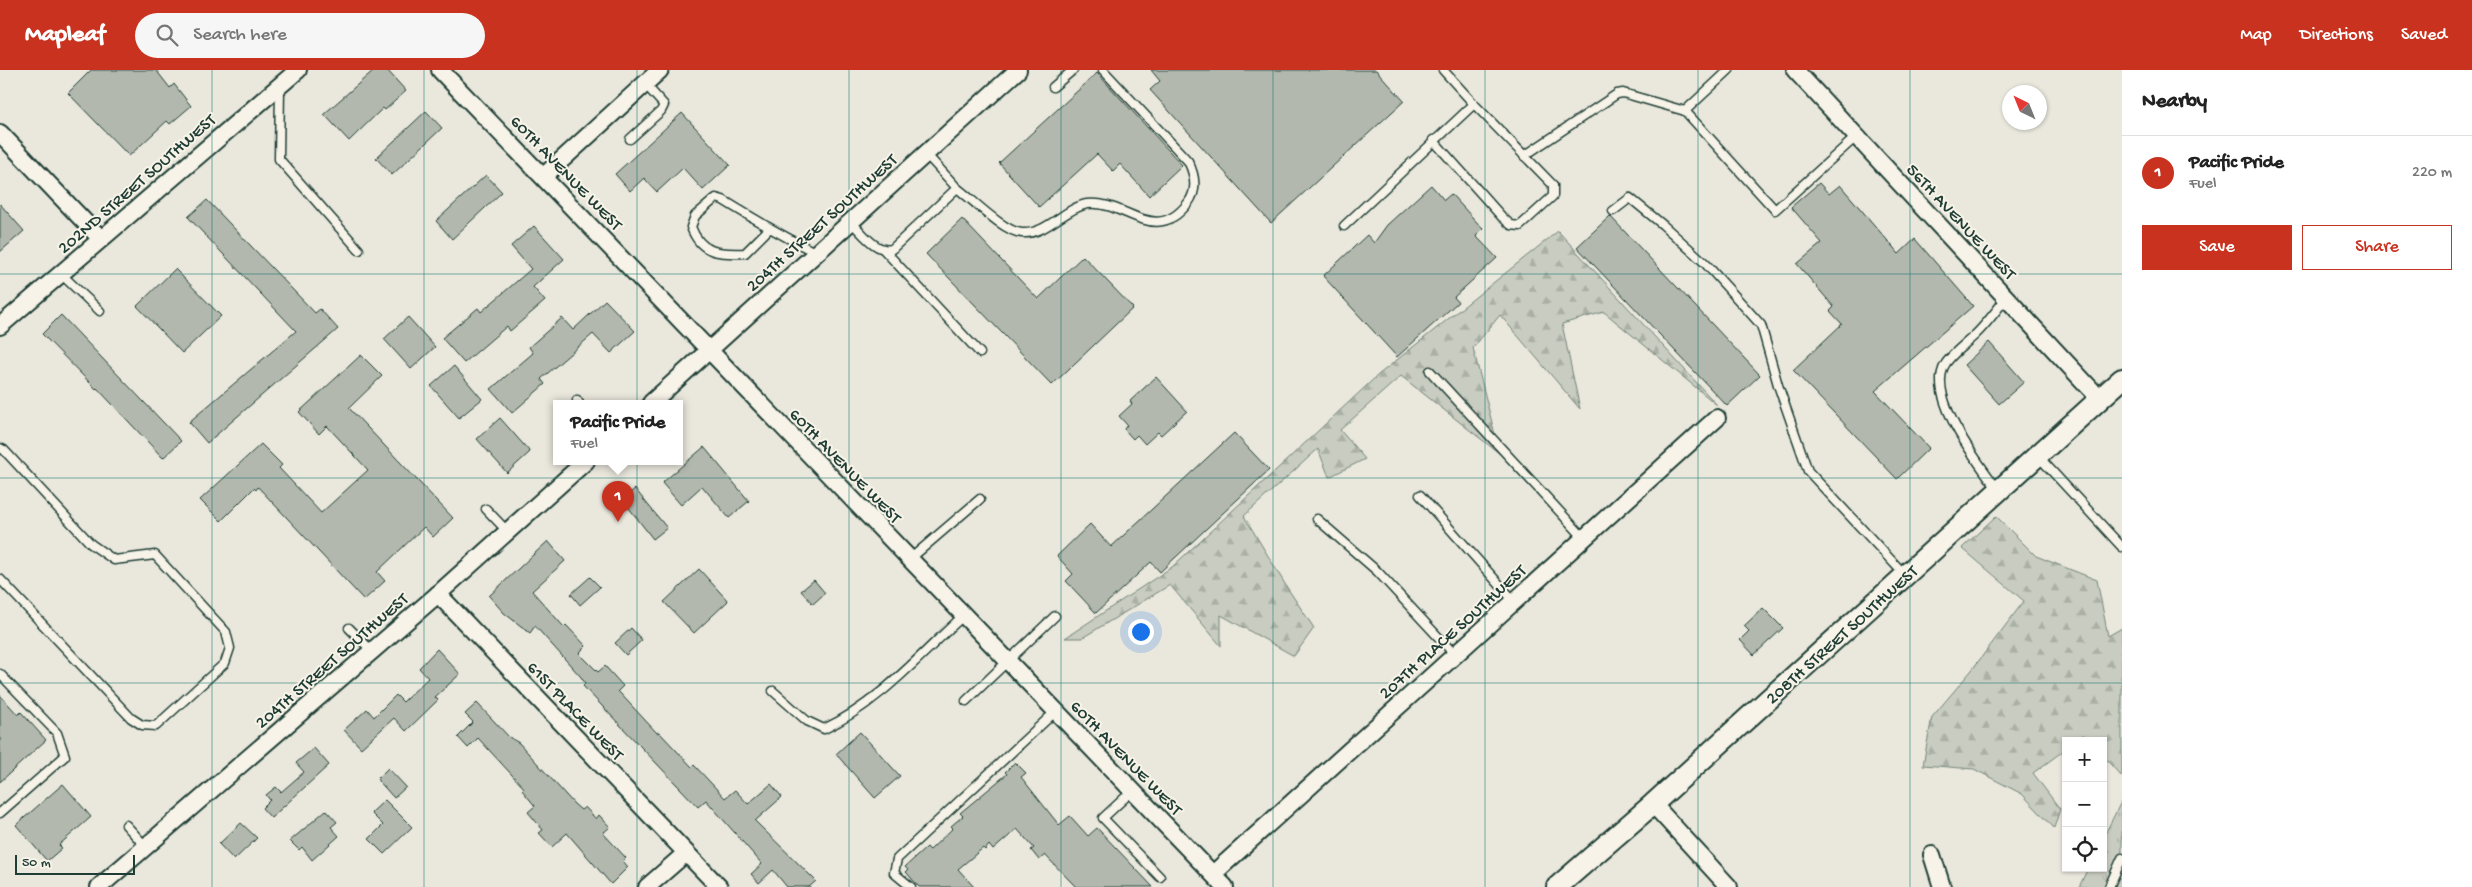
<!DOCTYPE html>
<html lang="en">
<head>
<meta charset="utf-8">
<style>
  body { margin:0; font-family:"Gochi Hand",sans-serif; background:#f6f6f6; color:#222 }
  .controls { position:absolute; right:15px; bottom:15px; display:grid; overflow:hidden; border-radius:0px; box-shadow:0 1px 4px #0004 }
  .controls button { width:45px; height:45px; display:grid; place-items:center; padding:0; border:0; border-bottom:1px solid #e0e0e0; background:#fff; color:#222; font:25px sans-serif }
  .compass { position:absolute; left:2002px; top:15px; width:45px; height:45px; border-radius:50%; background:#fff; box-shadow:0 1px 4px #0004; rotate:317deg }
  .scale { position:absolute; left:15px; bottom:12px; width:120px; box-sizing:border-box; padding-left:5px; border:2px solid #1f3d34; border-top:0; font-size:14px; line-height:18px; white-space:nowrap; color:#1f3d34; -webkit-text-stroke:4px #f7f3e8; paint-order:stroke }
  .you { position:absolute; left:1140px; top:561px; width:18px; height:18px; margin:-12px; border:4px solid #fff; border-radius:50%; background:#1a73e8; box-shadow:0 0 0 8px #1a73e833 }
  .badge { display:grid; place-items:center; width:32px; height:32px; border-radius:50%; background:#c8321e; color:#fff; font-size:16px; font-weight:700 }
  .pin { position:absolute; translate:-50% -41px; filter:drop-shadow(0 1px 2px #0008) }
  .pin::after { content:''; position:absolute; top:26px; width:18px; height:15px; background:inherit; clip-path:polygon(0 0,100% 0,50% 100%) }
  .popup { position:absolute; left:553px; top:330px; width:130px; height:65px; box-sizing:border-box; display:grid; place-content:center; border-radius:0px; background:#fff; filter:drop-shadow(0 1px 4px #0005); font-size:16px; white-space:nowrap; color:#767676 }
  .popup b { font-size:19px; color:#222 }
  .popup::after { content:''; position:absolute; left:50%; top:100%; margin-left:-10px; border:10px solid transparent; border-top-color:#fff }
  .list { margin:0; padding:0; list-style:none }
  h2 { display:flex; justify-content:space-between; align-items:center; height:65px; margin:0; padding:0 20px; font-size:21px }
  h2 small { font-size:16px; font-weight:400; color:#767676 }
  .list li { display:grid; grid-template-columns:32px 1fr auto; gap:15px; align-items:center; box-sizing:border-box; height:75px; padding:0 20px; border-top:1px solid #e0e0e0 }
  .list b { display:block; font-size:19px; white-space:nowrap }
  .list p { margin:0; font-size:16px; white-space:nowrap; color:#767676 }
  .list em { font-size:16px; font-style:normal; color:#767676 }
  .actions { display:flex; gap:10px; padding:15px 20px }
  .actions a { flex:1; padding:11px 0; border:1px solid #c8321e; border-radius:0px; text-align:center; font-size:18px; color:#c8321e }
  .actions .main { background:#c8321e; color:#fff }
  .icon { flex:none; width:28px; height:28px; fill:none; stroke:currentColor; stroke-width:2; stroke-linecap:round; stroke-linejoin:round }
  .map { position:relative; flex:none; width:2122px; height:817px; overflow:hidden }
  header { display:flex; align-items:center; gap:30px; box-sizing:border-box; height:70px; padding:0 25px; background:#c8321e; color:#fff }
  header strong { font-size:24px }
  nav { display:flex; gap:28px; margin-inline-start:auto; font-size:18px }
  .search { width:350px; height:45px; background:#f6f6f6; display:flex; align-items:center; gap:12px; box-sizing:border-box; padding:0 18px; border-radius:28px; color:#767676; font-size:19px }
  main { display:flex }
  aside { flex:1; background:#fff }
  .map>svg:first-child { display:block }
  .forest { fill:url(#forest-firs); stroke:#74847a }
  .park { fill:url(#park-tufts); stroke:#74847a }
  .building { fill:#b2b8ae; stroke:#1f3d34 }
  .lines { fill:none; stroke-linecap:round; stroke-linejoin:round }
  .service-casing { stroke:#1f3d34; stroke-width:11 }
  .minor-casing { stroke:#1f3d34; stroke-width:20 }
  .tertiary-casing { stroke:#1f3d34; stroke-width:24 }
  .service { stroke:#f7f3e8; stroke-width:8 }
  .minor { stroke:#f7f3e8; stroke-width:16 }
  .tertiary { stroke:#f7f3e8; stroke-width:20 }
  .grid { fill:none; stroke:#0f766e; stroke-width:1; stroke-opacity:0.55 }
  .labels { text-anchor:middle; stroke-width:4; stroke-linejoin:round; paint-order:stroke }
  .street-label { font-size:18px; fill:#1f3d34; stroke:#f7f3e8 }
</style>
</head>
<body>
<header>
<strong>Mapleaf</strong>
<div class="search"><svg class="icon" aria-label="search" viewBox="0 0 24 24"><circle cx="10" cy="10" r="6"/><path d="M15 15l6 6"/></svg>Search here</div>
<nav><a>Map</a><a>Directions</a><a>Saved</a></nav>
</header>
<main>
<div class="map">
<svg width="2122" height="817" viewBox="0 0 2122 817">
  <defs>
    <pattern id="forest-firs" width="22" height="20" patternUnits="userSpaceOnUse" patternTransform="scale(1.25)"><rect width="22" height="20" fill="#c8ccc1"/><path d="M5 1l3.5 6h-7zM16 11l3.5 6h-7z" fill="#abb0a6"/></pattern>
    <pattern id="park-tufts" width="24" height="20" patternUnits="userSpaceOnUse" patternTransform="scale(1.25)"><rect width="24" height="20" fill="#c8ccc1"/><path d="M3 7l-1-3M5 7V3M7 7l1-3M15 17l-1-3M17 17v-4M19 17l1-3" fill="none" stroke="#abb0a6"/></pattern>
  </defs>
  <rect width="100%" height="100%" fill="#eae8dd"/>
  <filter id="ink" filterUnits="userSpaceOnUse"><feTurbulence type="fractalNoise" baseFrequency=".02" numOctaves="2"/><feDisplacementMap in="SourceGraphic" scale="10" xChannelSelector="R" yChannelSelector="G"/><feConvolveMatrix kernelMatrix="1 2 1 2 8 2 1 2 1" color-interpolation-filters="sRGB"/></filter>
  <g filter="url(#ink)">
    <!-- forest -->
    <g class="forest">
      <path d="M1558,161L1717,335L1604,242L1562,254L1580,339L1500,245L1473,278L1500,384L1401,306L1340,360L1365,389L1329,407L1318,379L1244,446L1288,519L1314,558L1294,586L1221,545V576L1170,515L1082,568H1065L1172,497L1378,305Z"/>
      <path d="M1996,446L2036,486L2097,510L2108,566L2122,558V707L2103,686V671H2090L2084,665L2077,671H2066V679L2033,703L2060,739L2054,758L2022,724L1974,699L1923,695L1932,647L1971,601L2024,531L1962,478Z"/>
    </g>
    <!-- park -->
    <path class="park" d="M2122,730V817H2079L2088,798H2103V768Z"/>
    <!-- building -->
    <g class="building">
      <path d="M91,0H156L170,18L174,14L191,36L170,54L167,51L129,86L68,23Z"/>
      <path d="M374,0H387L406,21L385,40L383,38L349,71L324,44Z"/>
      <path d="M1151,0H1376L1404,31L1271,153L1150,20L1160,11Z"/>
      <path d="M1097,3L1182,95L1149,126L1120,94L1113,101L1097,84L1039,137L999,93Z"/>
      <path d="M426,41L442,58L392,105L376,88Z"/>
      <path d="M682,43L730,95L703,120L683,98L657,122L644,108L630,121L615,104Z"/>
      <path d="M486,105L502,122L452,169L436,151Z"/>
      <path d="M1819,113L1829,124L1840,115L1899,184L1915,169L1973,236L1875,321L1929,378L1897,409L1793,300L1842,254L1830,241L1834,237L1797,194L1822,173L1791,137Z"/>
      <path d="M1431,115L1444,130L1451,124L1483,159L1476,166L1497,188L1454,227L1458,232L1397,287L1323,206L1367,165L1374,173L1387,155Z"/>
      <path d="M207,130L315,243L320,239L338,259L207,373L189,352L296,261L188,147Z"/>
      <path d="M0,134L24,161L0,182Z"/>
      <path d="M1610,146L1760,305L1727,336L1577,177Z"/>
      <path d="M962,149L1038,229L1083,186L1133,238L1052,315L926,184Z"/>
      <path d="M534,156L564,189L533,217L545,231L510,261L507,256L464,293L442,268L478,238L481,242L531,199L511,176Z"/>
      <path d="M175,199L221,246L182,283L137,236Z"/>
      <path d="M605,230L635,261L611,283L593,264L541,309L545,314L512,343L491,319L533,283L529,277L562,248L573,260Z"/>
      <path d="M61,245L181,371L163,388L97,318L96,319L42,264Z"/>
      <path d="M408,247L435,277L411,299L384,269Z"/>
      <path d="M1989,272L2024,312L1999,334L1964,295Z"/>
      <path d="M361,285L382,306L349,338L453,448L433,467L424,457L377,502L385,511L364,530L258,417L256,420L254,418L221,451L200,430L261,374L282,395L279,398L321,443L368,400L327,356L319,364L299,342Z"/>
      <path d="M454,296L482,329L459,348L431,316Z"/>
      <path d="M1156,307L1187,341L1161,365L1158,362L1145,374L1137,365L1133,369L1124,359L1127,355L1119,346L1132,334L1130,331Z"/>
      <path d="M500,348L530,382L507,403L477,369Z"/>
      <path d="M1234,363L1269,400L1160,502L1151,492L1096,543L1066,511L1073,504L1057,486L1090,454L1111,477Z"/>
      <path d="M704,377L749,431L729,448L702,416L681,435L662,413Z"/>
      <path d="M635,419L667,458L653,469L622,429Z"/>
      <path d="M548,471L565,491L532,521L564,557L566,555L586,576L579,583L598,602L605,596L623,616L618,621L657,663L659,662L692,697L694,695L725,728L735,720L748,734L771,714L782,727L755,751L816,811L809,817H787L773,800L759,813L751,804L762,794L706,730L698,737L583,616L585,613L581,607L535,556L530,563L504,543L489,526Z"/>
      <path d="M699,499L728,531L694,563L664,532Z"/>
      <path d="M590,507L600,517L580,535L571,524Z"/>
      <path d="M814,510L825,523L813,534L801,521Z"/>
      <path d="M1763,538L1783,558L1754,585L1740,570L1749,561L1744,556Z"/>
      <path d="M631,558L642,570L626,585L615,573Z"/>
      <path d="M437,579L460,604L435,627L438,630L406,661L394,648L361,678L344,660L367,639L374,647L396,625L403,632L428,608L419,598Z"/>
      <path d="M0,625L18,645L21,642L46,670L0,712Z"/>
      <path d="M477,633L509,667L519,673L574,734L581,740L585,737L596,749L599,745L610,757L603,763L626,788L623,791L628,797L611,814L567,763L552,777L539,763L543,760L528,742L535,736L522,720L524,718L478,668L468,678L458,667L473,652L465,644Z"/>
      <path d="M860,662L900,706L875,728L836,684Z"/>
      <path d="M314,678L329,695L271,748L262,738L270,730L266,725L276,717L281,722L304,702L296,693Z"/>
      <path d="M1015,692L1026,703L1021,707L1059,755L1070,746L1088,766L1097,758L1153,817H1076L1045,785L1039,790L1031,780L1034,778L1017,759L993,780L989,775L985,780L983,778L958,799L974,817H919L906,802L908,800L905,797L927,777L930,780L953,758L951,756L963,746L960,743L1007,704L1005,702Z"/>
      <path d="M388,698L406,717L394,728L377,709Z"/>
      <path d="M63,714L91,747L59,775L62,778L47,791L16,755Z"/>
      <path d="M385,730L412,757L384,784L369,769L383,755L371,743Z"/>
      <path d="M326,740L337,752L331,757L339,766L312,790L302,777L299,780L290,771Z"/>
      <path d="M241,753L257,768L234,790L219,774Z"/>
    </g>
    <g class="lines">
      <!-- service casing -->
      <g class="service-casing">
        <g id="service">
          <path d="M1729,0L1685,41L1775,140L1857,66"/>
          <path d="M280,17L279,89L359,180"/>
          <path d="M1053,17L1073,0"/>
          <path d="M630,69L661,41L664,35L645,14"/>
          <path d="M1433,70L1502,147L1511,155L1520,156L1553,126V115L1474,34"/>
          <path d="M1524,86L1617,24L1623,23L1685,41"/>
          <path d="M957,118C972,129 1004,162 1022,163C1046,165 1065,138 1087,134C1125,129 1154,177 1188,133C1198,120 1195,105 1188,91L1103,0"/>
          <path d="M1613,141L1630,128L1663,155L1705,193L1761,255L1778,315L1808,401L1904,504"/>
          <path d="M851,152C862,162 876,183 892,179L957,118L926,84"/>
          <path d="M1344,156L1474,34L1443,0"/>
          <path d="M769,159L745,183C719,184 701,184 691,157L695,146L716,128L723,130C754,149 784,167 817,183"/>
          <path d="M885,181L980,283"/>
          <path d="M61,204L100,241"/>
          <path d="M1430,301L1584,468"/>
          <path d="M577,330L579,333"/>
          <path d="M0,378L4,380L91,474L114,490L155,485L226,562L230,578L225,593L156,656L142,655L131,648L0,509"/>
          <path d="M2038,386L2122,477"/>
          <path d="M1998,420C1979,393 1924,325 1946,293C1954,282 1964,275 1974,266C1986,255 1996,241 2006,228"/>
          <path d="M1420,425L1514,531"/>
          <path d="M486,439L507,461"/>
          <path d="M1317,449L1377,501L1455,585"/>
          <path d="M910,489L980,429"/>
          <path d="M349,558L372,581"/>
          <path d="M0,604L57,663L65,686L0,743"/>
          <path d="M773,621L807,651L824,659C878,634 920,585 964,545"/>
          <path d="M966,631L1055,546"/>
          <path d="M1132,721L1103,748L1160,807"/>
          <path d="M126,755L146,777"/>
          <path d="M911,817L894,803L897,789L1056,641"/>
          <path d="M2109,817L2122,788"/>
        </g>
      </g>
      <!-- minor casing -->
      <g class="minor-casing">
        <g id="minor">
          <path d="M440,0L1225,817"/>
          <path d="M1795,0L2100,329"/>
          <path d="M0,63L101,169"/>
          <path d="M544,106L660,0"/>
          <path d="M0,256L298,0"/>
          <path d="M651,333L1018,0"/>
          <path d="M438,524L719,817"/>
          <path d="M1653,734L1729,817"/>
          <path d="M1932,785L1942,817"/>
          <path d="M1213,804L1717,348"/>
          <path d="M99,817L438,524L586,391"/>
          <path d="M647,817L686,783"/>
        </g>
      </g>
      <!-- tertiary casing -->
      <g class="tertiary-casing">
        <path id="tertiary" d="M1557,817L1653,734L2122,309"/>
      </g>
      <!-- service -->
      <use href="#service" class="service"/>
      <!-- minor -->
      <use href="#minor" class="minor"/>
      <!-- tertiary -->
      <use href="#tertiary" class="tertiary"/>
    </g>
  </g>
  <!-- grid -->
  <path class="grid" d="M212,0V817M424,0V817M637,0V817M849,0V817M1061,0V817M1273,0V817M1485,0V817M1698,0V817M1910,0V817M0,204H2122M0,408H2122M0,613H2122"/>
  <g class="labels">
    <!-- street labels -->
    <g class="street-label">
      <text transform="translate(567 102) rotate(46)" y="6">60TH AVENUE WEST</text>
      <text transform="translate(136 113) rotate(-41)" y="6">202ND STREET SOUTHWEST</text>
      <text transform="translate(1962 151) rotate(47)" y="6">56TH AVENUE WEST</text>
      <text transform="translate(821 152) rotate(-42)" y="6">204TH STREET SOUTHWEST</text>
      <text transform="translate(846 395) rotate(46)" y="6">60TH AVENUE WEST</text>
      <text transform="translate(1452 561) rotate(-42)" y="6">207TH PLACE SOUTHWEST</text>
      <text transform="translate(1841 564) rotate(-42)" y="6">208TH STREET SOUTHWEST</text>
      <text transform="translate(331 590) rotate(-41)" y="6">204TH STREET SOUTHWEST</text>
      <text transform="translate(576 640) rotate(46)" y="6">61ST PLACE WEST</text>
      <text transform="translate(1127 687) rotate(46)" y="6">60TH AVENUE WEST</text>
    </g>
  </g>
</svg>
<div class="controls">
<button>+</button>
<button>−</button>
<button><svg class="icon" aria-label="locate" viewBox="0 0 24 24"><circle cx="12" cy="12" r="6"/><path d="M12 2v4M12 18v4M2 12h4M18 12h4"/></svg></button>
</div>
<svg class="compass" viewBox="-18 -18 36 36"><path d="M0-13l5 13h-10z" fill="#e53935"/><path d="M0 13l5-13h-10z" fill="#767676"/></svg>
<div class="scale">50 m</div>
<div class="you"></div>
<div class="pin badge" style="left:618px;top:452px">1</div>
<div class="popup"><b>Pacific Pride</b>Fuel</div>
</div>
<aside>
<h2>Nearby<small></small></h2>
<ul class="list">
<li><span class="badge">1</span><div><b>Pacific Pride</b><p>Fuel</p></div><em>220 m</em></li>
</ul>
<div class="actions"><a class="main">Save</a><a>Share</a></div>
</aside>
</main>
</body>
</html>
